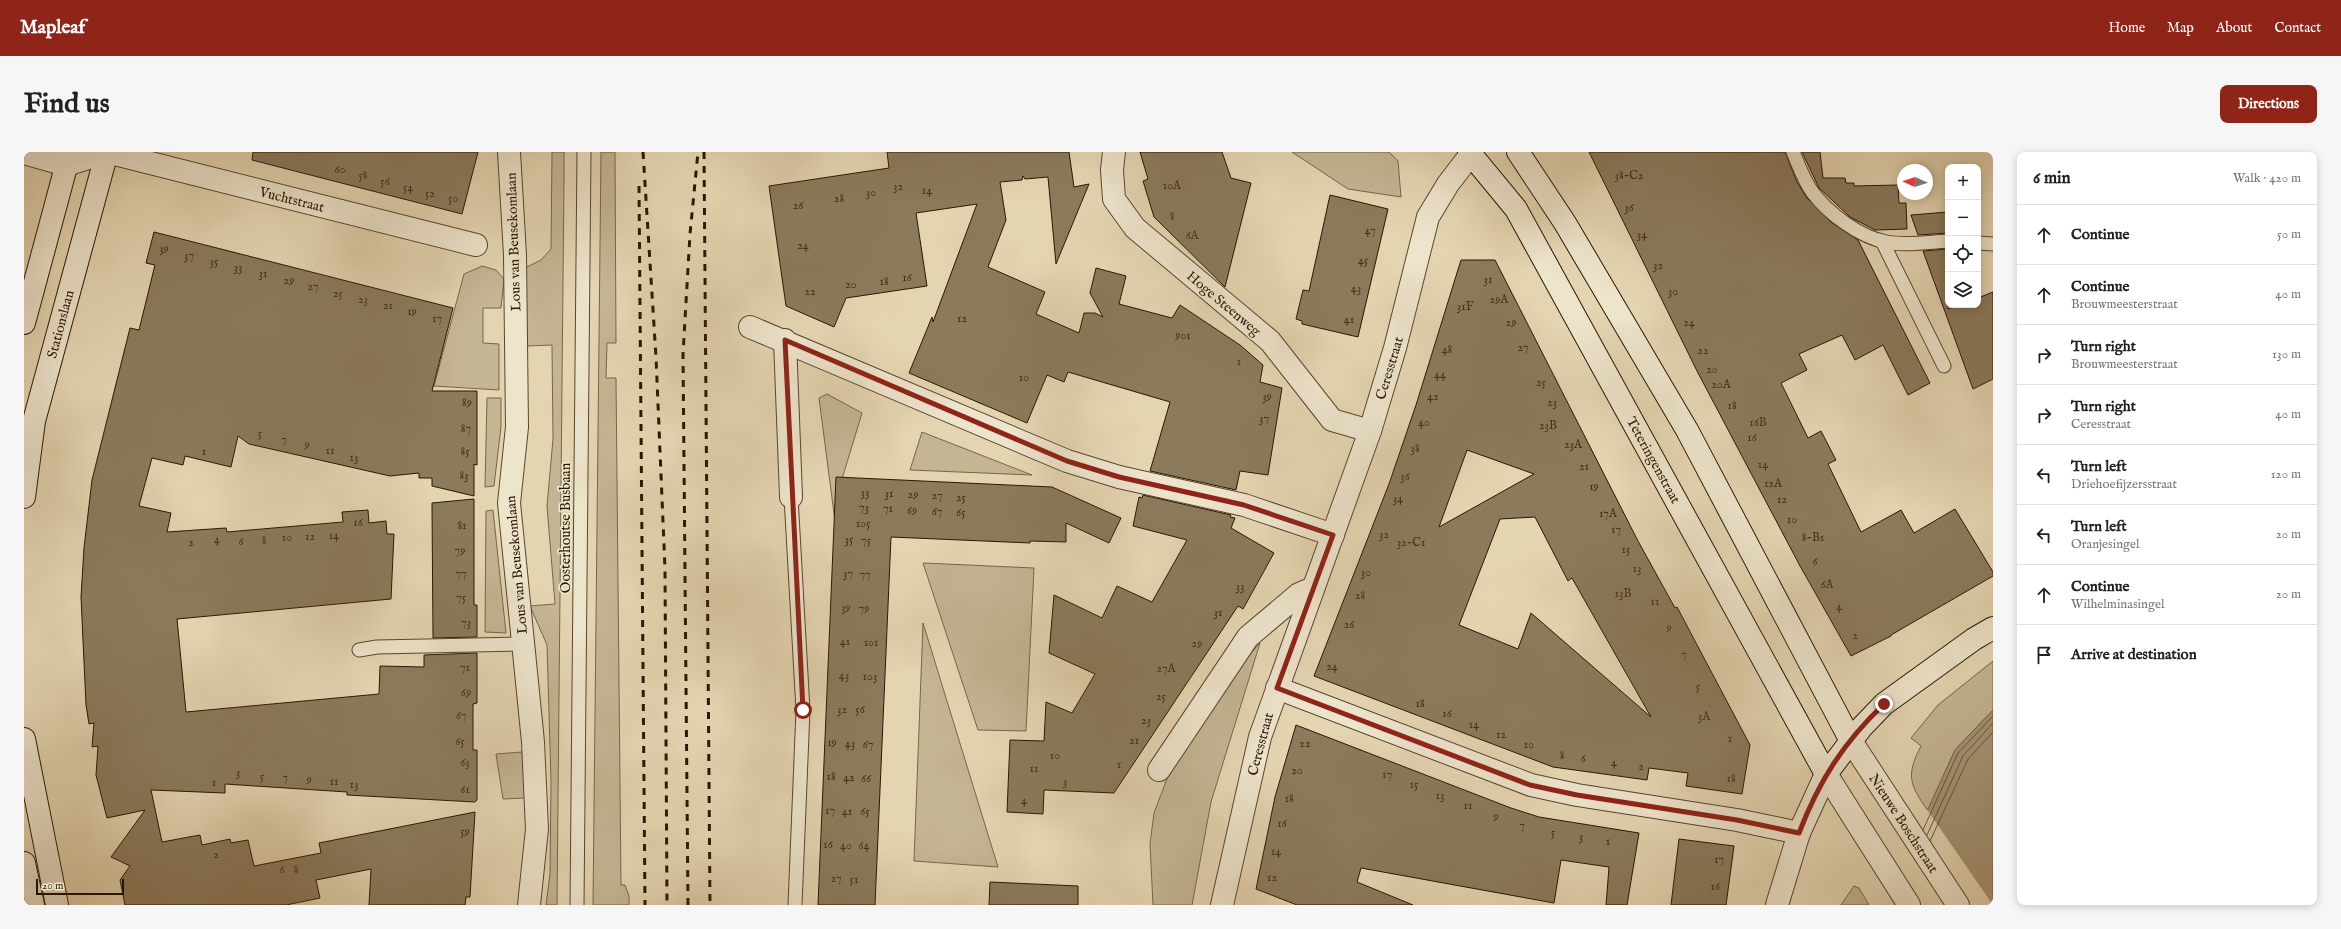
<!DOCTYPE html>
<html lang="en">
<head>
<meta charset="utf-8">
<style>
  body { margin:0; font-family:"IM FELL English",serif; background:#f6f6f6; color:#222 }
  .controls { position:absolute; right:12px; top:12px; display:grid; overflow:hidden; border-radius:8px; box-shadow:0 2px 10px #0003 }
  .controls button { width:36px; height:36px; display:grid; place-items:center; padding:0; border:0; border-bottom:1px solid #e0e0e0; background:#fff; color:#222; font:20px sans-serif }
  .compass { position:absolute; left:1873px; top:12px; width:36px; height:36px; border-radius:50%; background:#fff; box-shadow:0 2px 10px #0003; rotate:273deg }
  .scale { position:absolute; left:12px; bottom:10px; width:88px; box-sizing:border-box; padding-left:4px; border:2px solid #2a1700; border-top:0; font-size:11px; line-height:14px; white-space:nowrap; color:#2a1700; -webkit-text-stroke:3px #ede4cc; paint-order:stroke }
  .stop { position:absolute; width:12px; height:12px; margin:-9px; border:3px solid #8f2418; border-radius:50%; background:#fff }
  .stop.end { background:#8f2418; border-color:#fff; box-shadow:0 1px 4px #0008 }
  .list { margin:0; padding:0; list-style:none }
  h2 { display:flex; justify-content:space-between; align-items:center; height:52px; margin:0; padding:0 16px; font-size:17px }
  h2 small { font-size:13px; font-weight:400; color:#767676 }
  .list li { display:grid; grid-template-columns:26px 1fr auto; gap:12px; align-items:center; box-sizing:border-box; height:60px; padding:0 16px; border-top:1px solid #e0e0e0 }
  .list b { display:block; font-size:15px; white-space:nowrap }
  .list p { margin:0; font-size:13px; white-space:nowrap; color:#767676 }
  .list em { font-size:13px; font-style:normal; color:#767676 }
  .icon { flex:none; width:22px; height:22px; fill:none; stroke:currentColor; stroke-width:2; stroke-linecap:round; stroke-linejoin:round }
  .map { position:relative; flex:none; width:1969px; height:753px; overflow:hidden; border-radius:8px }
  header { display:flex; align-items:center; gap:24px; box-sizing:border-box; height:56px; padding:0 20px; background:#8f2418; color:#fff }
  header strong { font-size:19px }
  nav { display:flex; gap:22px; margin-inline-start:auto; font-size:14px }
  .intro { display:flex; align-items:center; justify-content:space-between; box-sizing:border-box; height:96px; padding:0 24px }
  h1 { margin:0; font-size:28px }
  .button { padding:10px 18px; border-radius:8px; background:#8f2418; color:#fff; font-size:14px; font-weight:700 }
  main { display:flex; gap:24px; padding:0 24px }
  aside { flex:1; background:#fff; border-radius:8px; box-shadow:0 2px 10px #0003 }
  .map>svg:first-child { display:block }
  .green { fill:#c4b593; stroke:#77664a }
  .water { fill:#a59475; stroke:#746246 }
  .pier { fill:#e4d5b1 }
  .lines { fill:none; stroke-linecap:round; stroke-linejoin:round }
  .shore { stroke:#68563a; stroke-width:1 }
  .building { fill:#8b7a5c; stroke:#2a1700; fill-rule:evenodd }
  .service-casing { stroke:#58462c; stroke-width:15 }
  .minor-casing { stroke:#58462c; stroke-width:24 }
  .tertiary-casing { stroke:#58462c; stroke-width:24 }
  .secondary-casing { stroke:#2a1700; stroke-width:24 }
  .service { stroke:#ede4cc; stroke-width:13 }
  .minor { stroke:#ede4cc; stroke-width:22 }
  .tertiary { stroke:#ede4cc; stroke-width:22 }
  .secondary { stroke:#ede4cc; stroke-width:22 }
  .rail { stroke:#2a1700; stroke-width:3; stroke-dasharray:7 7; stroke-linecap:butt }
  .route { stroke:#8f2418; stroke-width:5 }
  .labels { text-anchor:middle; stroke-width:3.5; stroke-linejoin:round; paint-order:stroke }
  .number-label { font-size:12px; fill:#423017 }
  .street-label { font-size:14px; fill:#2a1700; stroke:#ede4cc }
</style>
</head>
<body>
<header>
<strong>Mapleaf</strong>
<nav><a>Home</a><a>Map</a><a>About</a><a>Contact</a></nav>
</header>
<div class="intro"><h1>Find us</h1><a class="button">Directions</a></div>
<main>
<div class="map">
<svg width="1969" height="753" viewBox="0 0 1969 753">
  <rect width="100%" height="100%" fill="#e4d5b1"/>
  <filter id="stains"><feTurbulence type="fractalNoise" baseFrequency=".005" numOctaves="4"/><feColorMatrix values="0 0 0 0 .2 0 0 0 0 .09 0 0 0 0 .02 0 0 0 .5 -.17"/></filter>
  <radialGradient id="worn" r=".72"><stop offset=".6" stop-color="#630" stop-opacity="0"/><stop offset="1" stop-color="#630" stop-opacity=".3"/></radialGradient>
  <!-- green -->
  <g class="green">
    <path d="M528,0H540V26L533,753H522L526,722L527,629L523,493L506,454L531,452L523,354L529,287L528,193L503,194L501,116L517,108L527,97Z"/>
    <path d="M577,0H591L592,191H583L582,226H592L597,733H601L605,744V753H569Z"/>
    <path d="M1268,0H1365L1374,9L1377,45L1324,37Z"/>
    <path d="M458,114L472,118L480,127L477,156H459V191L475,192V238L410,234L440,122Z"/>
    <path d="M803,242L838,261L818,327L815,400L795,246Z"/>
    <path d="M463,246H477V275L470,334L461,335Z"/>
    <path d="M898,280L1008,323L886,318Z"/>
    <path d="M469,358L482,481L461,480L462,359Z"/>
    <path d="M899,411L1010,416L1002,579L954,578Z"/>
    <path d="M899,471L974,715L890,709Z"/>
    <path d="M1236,491L1187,650L1168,753H1129L1126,692L1130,661L1144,624L1202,529Z"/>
    <path d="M1969,509V558L1931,598L1904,659C1885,632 1882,623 1897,594L1887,586L1914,553Z"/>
    <path d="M498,600L501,646L479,647L472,602Z"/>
    <path d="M1830,734L1835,736L1845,753H1817Z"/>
  </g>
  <!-- water -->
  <path class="water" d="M1969,558V753H1860L1931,598Z"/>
  <!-- pier -->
  <path class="pier" d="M1903,657L1904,659L1969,753H1858Z"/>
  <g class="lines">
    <!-- shore -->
    <g class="shore">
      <path d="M1899,678L1934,601L1969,564"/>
      <path d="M1903,683L1939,604L1969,571"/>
      <path d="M1906,689L1944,607L1969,580"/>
    </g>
  </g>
  <!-- building -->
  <g class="building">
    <path d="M229,0H454L438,62L228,8Z"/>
    <path d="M863,0H1045L1050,35L1065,32L1032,112L1024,25L1001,27L999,24L998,28L976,30L982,68L964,115L1021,140L1012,162L1055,181L1060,161H1071L1079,165L1066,141L1072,116L1102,124L1095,152L1148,166L1156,153L1216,193L1239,213L1236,230L1258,236L1244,323L1216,319L1212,338L1126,319L1146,250L1044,220L1040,230L1023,223L1003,271L885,221L908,165L909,170L953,52L892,61L903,134L822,146L810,175L762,154L745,34L865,16Z"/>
    <path d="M1116,0H1198L1207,26L1227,31L1201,135L1130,65L1119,29L1124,27Z"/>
    <path d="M1565,0H1761L1773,30L1783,46L1807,70L1834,88L1906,231L1884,243L1859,193L1831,208L1818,183L1775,202L1783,218L1757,231L1784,286L1797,279L1812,308L1804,312L1837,380L1877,358L1890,381L1931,357L1969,420V424L1867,483V484L1827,504L1776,414L1673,219Z"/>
    <path d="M1778,0H1796L1799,26H1821L1822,31H1830V34L1874,33L1875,51H1882L1883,77L1851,78L1826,65L1795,36Z"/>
    <path d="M1306,43L1364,57L1334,185L1278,172V169L1272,167L1279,138L1285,139Z"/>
    <path d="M1924,60V81L1894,83L1887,63Z"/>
    <path d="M130,80L429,156L408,239H453V313L450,312V344L408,334V326H395V321L366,324L225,292L214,284L207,315L161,304L159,313L128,306L115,354L147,361L143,380L202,376L203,380L319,370L318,360L344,358L345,371L362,369L363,382H370L367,447L153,467L162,560L355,542L356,514L400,515V503L453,501V551L449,552V598H453V648L451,650L323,643V640L201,632V641L127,638L138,690L176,683L178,693L206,687L207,691L224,688L230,714L297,701L295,691L451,660L446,745H442L441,753H345L347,717L292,728L296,746L262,753H101L96,728L106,714L87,705L121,658L83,666L72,623L74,594L68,595L70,571L65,572L62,553L57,445L60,396L68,328L106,176L115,178L131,113L122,111Z"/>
    <path d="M1924,97V157L1935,153H1954V146L1969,140V227L1949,237L1899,99Z"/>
    <path d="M1437,108H1471L1614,389L1651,456L1653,455L1726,593L1718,642L1662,634L1664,621L1625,616L1623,628L1529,615L1290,524L1365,332L1392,253ZM1443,298L1510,322L1415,375ZM1511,365L1544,429L1548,426L1627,565L1507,461L1494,497L1435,473L1476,367Z"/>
    <path d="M812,325L1028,335L1097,366L1085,391L1042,371V390L1006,389V391L867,385L851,753H794Z"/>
    <path d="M1119,343L1207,363L1206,365L1211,366L1207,376L1250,401L1219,457L1214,454L1090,641L1020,638L1019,662L983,660L986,588L1020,589L1022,550L1048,561L1071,522L1025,501L1030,443L1078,466L1093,434L1128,450L1163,388L1109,374L1115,345L1118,346Z"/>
    <path d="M450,347V453H453V485L409,486L408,351Z"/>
    <path d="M1272,573L1487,656L1515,665L1615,681L1603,753H1582L1585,715L1537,708L1530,751L1337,716L1333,730L1389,753H1273L1232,737L1251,645Z"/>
    <path d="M1655,687L1710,694L1702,753H1647Z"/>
    <path d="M966,730L1054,734V753H965Z"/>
  </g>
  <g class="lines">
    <!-- service casing -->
    <g class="service-casing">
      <g id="service">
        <path d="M1769,0C1775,14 1780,29 1789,41C1805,62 1836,85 1862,90C1881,94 1905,90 1924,89"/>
        <path d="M1858,89L1920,214"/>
        <path d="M1954,91L1969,92"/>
        <path d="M767,345L779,558L771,753"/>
        <path d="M335,498L353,495L499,492"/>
        <path d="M553,753L560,0"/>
      </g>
    </g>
    <!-- minor casing -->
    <g class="minor-casing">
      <g id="minor">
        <path d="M83,0L452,93"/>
        <path d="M485,0L491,103L493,275L485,351L509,590L513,677L505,753"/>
        <path d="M1090,0L1088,18L1090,47L1111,76L1246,189L1308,268L1346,279"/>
        <path d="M0,1L42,13L83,0"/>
        <path d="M726,175L1043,309L1095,325L1220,353L1309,383"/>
        <path d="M761,188L767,345"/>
        <path d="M1253,536L1507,633L1553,643L1713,668L1775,681"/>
        <path d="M1827,589L1934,753"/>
        <path d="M1135,618L1224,485L1275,442L1289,436"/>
        <path d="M1802,622L1885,753"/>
        <path d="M1198,753L1236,585L1346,279L1371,196L1404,65L1424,32L1447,2"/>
      </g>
    </g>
    <!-- tertiary casing -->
    <g class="tertiary-casing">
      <path id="tertiary" d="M1753,753L1775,681L1802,622"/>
    </g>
    <!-- secondary casing -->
    <g class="secondary-casing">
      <g id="secondary">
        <path d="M1445,0L1492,57L1802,622L1837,576L1860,552L1950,487L1969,476"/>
        <path d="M1494,0L1541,71L1663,278L1827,589"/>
        <path d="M0,171L46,0"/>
        <path d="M0,345L10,269L83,0"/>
        <path d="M0,587L33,753"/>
        <path d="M0,711L9,753"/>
      </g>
    </g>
    <!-- service -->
    <use href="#service" class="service"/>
    <!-- minor -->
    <use href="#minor" class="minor"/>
    <!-- tertiary -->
    <use href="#tertiary" class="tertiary"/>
    <!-- secondary -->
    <use href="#secondary" class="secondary"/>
    <!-- rail -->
    <g class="rail">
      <path d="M619,0L632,205L641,417L643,753"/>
      <path d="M680,0L686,753"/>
      <path d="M615,34L621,753"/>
      <path d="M664,753L659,202L666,82L674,0"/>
    </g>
  </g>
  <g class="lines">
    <!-- route -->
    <path class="route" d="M779,558L761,188L1043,309L1095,325L1220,353L1309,383L1253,536L1506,633L1553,643L1713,668L1775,681C1795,629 1819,591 1860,552"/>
  </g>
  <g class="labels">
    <!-- number labels -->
    <g class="number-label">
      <text x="316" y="21">60</text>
      <text x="339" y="27">58</text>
      <text x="1605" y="27">38-C2</text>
      <text x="361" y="33">56</text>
      <text x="1148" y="37">10A</text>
      <text x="874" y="38">32</text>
      <text x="384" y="39">54</text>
      <text x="903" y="42">14</text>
      <text x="847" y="44">30</text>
      <text x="406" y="45">52</text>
      <text x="429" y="50">50</text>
      <text x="815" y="50">28</text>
      <text x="774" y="57">26</text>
      <text x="1605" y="59">36</text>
      <text x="1148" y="68">8</text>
      <text x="1346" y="82">47</text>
      <text x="1618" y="86">34</text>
      <text x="1168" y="87">6A</text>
      <text x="779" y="97">24</text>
      <text x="140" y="100">39</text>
      <text x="165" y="107">37</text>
      <text x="1339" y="112">45</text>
      <text x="190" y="113">35</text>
      <text x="1634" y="117">32</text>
      <text x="214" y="119">33</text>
      <text x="239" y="125">31</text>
      <text x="883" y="129">16</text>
      <text x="1464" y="131">31</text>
      <text x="265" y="132">29</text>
      <text x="860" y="133">18</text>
      <text x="827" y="136">20</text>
      <text x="289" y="138">27</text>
      <text x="1332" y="140">43</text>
      <text x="786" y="143">22</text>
      <text x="1649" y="143">30</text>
      <text x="314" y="145">25</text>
      <text x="339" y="151">23</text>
      <text x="1475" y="151">29A</text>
      <text x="364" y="157">21</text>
      <text x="1441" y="158">31F</text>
      <text x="388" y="163">19</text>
      <text x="413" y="170">17</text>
      <text x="938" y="170">12</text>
      <text x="1325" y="171">41</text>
      <text x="1487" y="174">29</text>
      <text x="1665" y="174">24</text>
      <text x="1159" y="187">901</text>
      <text x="1499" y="199">27</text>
      <text x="1423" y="201">48</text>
      <text x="1679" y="202">22</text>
      <text x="1215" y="213">1</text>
      <text x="1688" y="221">20</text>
      <text x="1416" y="226">44</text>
      <text x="1000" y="229">10</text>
      <text x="1517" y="234">25</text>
      <text x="1697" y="236">20A</text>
      <text x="1243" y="248">39</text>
      <text x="1409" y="248">42</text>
      <text x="443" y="254">89</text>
      <text x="1528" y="254">23</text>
      <text x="1708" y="257">18</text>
      <text x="1240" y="270">37</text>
      <text x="1400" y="274">40</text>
      <text x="1734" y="274">16B</text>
      <text x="1524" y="277">23B</text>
      <text x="442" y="280">87</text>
      <text x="236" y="285">5</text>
      <text x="1728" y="289">16</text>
      <text x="260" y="291">7</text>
      <text x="283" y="296">9</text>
      <text x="1549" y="296">23A</text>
      <text x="1391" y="300">38</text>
      <text x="306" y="302">11</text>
      <text x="180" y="303">1</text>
      <text x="441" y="303">85</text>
      <text x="330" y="309">13</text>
      <text x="1739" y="316">14</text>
      <text x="1560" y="318">21</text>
      <text x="440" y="327">83</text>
      <text x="1381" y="328">36</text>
      <text x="1749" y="335">12A</text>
      <text x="1570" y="338">19</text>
      <text x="841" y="344">33</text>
      <text x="865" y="345">31</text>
      <text x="889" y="346">29</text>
      <text x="913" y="347">27</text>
      <text x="937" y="349">25</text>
      <text x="1374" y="350">34</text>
      <text x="1758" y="351">12</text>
      <text x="840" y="359">73</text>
      <text x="864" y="360">71</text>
      <text x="888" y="362">69</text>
      <text x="913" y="363">67</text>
      <text x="937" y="364">65</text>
      <text x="1584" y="365">17A</text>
      <text x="1768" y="371">10</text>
      <text x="334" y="374">16</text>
      <text x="839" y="375">105</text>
      <text x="438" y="377">81</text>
      <text x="1592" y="381">17</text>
      <text x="1360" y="386">32</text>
      <text x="310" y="387">14</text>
      <text x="286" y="388">12</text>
      <text x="263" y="389">10</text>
      <text x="1789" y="389">8-B1</text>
      <text x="193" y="391">4</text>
      <text x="825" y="391">35</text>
      <text x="240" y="392">8</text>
      <text x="842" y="392">75</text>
      <text x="217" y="393">6</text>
      <text x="167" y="394">2</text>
      <text x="1387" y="394">32-C1</text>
      <text x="1602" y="401">15</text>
      <text x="436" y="402">79</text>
      <text x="1791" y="413">6</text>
      <text x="1613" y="420">13</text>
      <text x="1342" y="424">30</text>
      <text x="437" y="425">77</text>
      <text x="824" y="425">37</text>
      <text x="841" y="426">77</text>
      <text x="1803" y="436">6A</text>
      <text x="1216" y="438">33</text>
      <text x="1599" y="445">13B</text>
      <text x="1336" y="447">28</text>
      <text x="437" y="449">75</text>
      <text x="1631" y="453">11</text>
      <text x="1815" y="458">4</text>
      <text x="822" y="459">39</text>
      <text x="840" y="460">79</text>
      <text x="1194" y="464">31</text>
      <text x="442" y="474">73</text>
      <text x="1325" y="476">26</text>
      <text x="1645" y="479">9</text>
      <text x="1831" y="487">2</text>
      <text x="821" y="493">41</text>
      <text x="847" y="494">101</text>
      <text x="1173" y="495">29</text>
      <text x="1660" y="506">7</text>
      <text x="1308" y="518">24</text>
      <text x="441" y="519">71</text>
      <text x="1142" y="520">27A</text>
      <text x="820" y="527">43</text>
      <text x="846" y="528">103</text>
      <text x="1674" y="538">5</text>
      <text x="442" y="544">69</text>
      <text x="1137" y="548">25</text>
      <text x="1396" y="555">18</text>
      <text x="818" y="561">32</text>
      <text x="836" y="561">56</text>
      <text x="1423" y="565">16</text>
      <text x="437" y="567">67</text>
      <text x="1680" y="568">3A</text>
      <text x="1122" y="572">23</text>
      <text x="1450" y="576">14</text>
      <text x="1477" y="586">12</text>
      <text x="1706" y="590">1</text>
      <text x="1110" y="592">21</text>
      <text x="436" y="593">65</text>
      <text x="808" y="594">19</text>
      <text x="826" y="595">43</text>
      <text x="1281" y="595">22</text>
      <text x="844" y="596">67</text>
      <text x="1505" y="596">10</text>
      <text x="1031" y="607">10</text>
      <text x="1538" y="607">8</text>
      <text x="1559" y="610">6</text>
      <text x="441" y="614">63</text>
      <text x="1590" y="614">4</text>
      <text x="1095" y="616">1</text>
      <text x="1617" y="618">2</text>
      <text x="1010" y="620">11</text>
      <text x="1273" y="622">20</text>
      <text x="214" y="624">3</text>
      <text x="1363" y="626">17</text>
      <text x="238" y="628">5</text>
      <text x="807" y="628">18</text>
      <text x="261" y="629">7</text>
      <text x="825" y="629">42</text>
      <text x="842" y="630">66</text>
      <text x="1707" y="630">18</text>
      <text x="285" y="631">9</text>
      <text x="310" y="633">11</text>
      <text x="1041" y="633">3</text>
      <text x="190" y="634">1</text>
      <text x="330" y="636">13</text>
      <text x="1390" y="636">15</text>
      <text x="441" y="641">61</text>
      <text x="1416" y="647">13</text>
      <text x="1265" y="650">18</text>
      <text x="1000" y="652">4</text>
      <text x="1444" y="657">11</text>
      <text x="806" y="662">17</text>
      <text x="823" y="663">41</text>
      <text x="841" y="663">65</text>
      <text x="1472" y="668">9</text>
      <text x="1258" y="675">16</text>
      <text x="1498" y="677">7</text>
      <text x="441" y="683">59</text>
      <text x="1529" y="684">5</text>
      <text x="1557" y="688">3</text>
      <text x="1584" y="693">1</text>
      <text x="804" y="696">16</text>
      <text x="822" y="697">40</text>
      <text x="840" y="697">64</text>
      <text x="1252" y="703">14</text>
      <text x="192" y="706">2</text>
      <text x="1695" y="711">17</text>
      <text x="258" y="721">6</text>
      <text x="272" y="721">8</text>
      <text x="1248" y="729">12</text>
      <text x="812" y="730">27</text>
      <text x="830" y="731">51</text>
      <text x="1691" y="738">16</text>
    </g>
    <!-- street labels -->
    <g class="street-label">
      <text transform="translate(268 47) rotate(14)" y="5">Vuchtstraat</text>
      <text transform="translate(489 90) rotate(-92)" y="5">Lous van Beusekomlaan</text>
      <text transform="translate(1200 151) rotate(40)" y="5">Hoge Steenweg</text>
      <text transform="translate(36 172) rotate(-75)" y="5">Stationslaan</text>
      <text transform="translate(1365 216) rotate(-73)" y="5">Ceresstraat</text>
      <text transform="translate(1630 308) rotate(61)" y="5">Teteringenstraat</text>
      <text transform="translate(541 376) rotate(-90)" y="5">Oosterhoutse Busbaan</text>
      <text transform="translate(492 413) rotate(-95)" y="5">Lous van Beusekomlaan</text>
      <text transform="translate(1236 592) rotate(-75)" y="5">Ceresstraat</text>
      <text transform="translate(1880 671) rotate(57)" y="5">Nieuwe Boschstraat</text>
    </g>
  </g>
  <rect width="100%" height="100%" filter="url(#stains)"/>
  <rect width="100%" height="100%" fill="url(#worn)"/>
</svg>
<div class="controls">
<button>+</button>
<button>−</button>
<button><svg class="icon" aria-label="locate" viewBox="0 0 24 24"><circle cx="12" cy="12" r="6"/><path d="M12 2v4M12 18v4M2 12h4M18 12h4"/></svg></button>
<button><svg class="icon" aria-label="layers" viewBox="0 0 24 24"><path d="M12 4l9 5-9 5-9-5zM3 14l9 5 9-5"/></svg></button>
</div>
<svg class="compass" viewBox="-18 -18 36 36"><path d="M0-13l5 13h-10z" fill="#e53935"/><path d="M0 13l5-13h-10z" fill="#767676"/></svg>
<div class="scale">20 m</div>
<div class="stop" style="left:779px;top:558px"></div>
<div class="stop end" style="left:1860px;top:552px"></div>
</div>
<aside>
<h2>6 min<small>Walk · 420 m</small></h2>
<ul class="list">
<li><svg class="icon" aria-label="ahead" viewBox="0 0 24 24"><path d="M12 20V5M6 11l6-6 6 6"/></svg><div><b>Continue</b></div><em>50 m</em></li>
<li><svg class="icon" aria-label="ahead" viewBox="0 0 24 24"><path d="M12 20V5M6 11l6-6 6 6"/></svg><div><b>Continue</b><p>Brouwmeesterstraat</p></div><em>40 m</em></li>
<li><svg class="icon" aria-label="right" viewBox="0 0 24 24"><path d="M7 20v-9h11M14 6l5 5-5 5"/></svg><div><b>Turn right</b><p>Brouwmeesterstraat</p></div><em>130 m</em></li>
<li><svg class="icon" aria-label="right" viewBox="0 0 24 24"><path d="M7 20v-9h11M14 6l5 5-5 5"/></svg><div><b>Turn right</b><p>Ceresstraat</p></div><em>40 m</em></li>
<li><svg class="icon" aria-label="left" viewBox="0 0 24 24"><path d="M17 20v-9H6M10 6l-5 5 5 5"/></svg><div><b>Turn left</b><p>Driehoefijzersstraat</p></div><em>120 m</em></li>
<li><svg class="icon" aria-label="left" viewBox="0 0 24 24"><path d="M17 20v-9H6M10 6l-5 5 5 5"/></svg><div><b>Turn left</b><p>Oranjesingel</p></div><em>20 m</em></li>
<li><svg class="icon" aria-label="ahead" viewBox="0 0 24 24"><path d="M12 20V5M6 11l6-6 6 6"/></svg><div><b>Continue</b><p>Wilhelminasingel</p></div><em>20 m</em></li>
<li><svg class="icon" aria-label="arrive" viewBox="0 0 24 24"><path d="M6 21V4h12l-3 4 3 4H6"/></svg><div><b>Arrive at destination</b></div></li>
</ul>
</aside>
</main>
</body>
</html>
